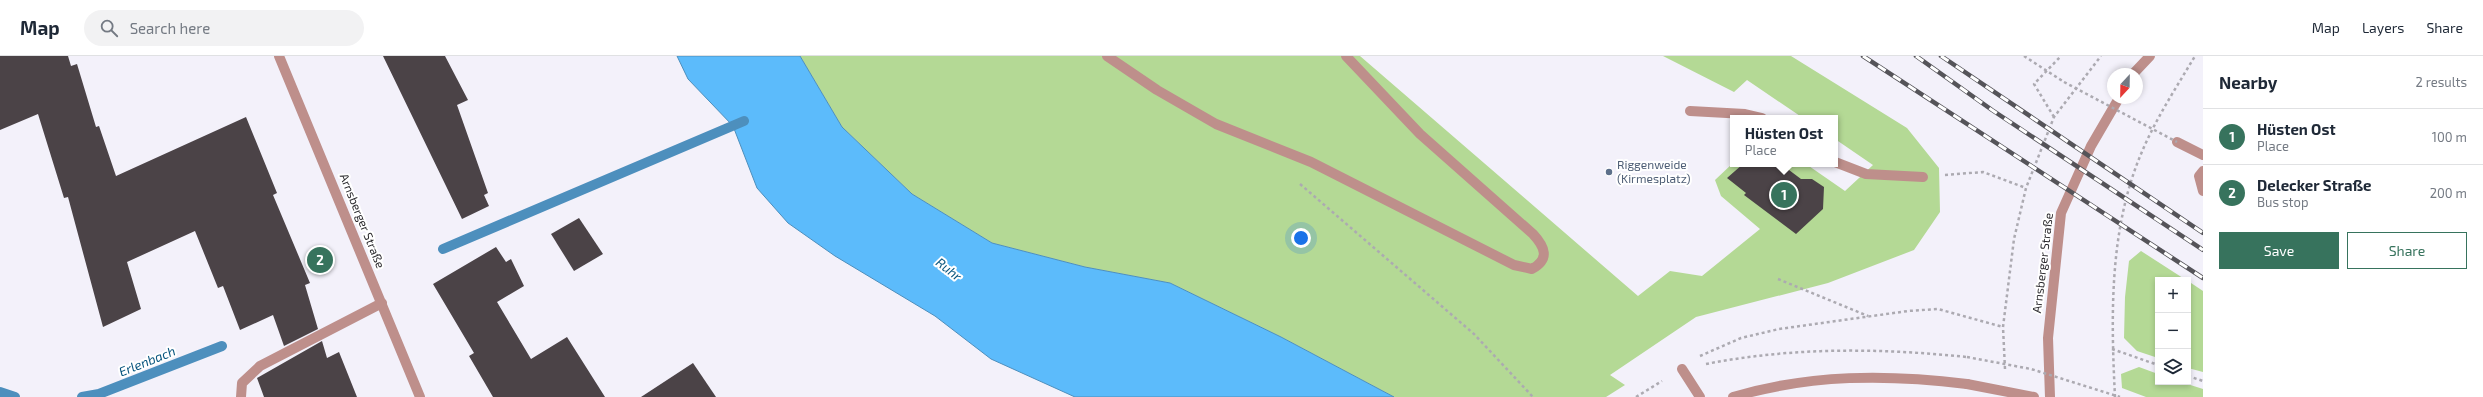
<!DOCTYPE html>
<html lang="en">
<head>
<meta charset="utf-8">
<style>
  body { margin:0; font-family:"Exo 2",sans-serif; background:#f2f2f3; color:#1f2937 }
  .controls { position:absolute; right:12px; bottom:12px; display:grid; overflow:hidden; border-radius:0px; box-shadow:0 2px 6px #0003 }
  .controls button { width:36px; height:36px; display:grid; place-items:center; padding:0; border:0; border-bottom:1px solid #e0e1e3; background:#fff; color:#1f2937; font:20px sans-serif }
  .compass { position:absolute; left:2107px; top:12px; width:36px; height:36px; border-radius:50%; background:#fff; box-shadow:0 2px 6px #0003; rotate:202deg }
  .you { position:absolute; left:1301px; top:182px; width:14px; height:14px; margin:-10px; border:3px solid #fff; border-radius:50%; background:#1a73e8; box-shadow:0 0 0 6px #1a73e833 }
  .badge { display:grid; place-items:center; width:26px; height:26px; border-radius:50%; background:#37735d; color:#fff; font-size:13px; font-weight:700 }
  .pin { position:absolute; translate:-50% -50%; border:2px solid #fff; box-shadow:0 1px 4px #0006 }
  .popup { position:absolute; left:1730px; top:59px; width:108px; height:52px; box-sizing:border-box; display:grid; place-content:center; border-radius:0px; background:#fff; filter:drop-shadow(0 1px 3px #0005); font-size:13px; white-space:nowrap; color:#747a83 }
  .popup b { font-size:15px; color:#1f2937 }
  .popup::after { content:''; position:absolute; left:50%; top:100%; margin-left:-8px; border:8px solid transparent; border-top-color:#fff }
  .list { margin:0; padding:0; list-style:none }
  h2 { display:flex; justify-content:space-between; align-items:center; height:52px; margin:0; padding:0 16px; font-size:17px }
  h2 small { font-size:13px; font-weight:400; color:#747a83 }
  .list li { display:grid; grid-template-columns:26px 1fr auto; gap:12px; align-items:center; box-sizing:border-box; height:56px; padding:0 16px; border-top:1px solid #e0e1e3 }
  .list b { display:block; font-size:15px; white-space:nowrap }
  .list p { margin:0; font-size:13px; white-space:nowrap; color:#747a83 }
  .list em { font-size:13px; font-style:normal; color:#747a83 }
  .actions { display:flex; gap:8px; padding:12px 16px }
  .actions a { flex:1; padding:9px 0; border:1px solid #37735d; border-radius:0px; text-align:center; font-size:14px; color:#37735d }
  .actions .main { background:#37735d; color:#fff }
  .icon { flex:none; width:22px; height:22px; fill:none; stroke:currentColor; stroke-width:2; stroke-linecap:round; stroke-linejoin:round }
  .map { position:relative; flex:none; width:2203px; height:341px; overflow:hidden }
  header { display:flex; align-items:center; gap:24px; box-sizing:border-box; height:56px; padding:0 20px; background:#fff; border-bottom:1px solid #e0e1e3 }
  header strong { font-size:19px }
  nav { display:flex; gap:22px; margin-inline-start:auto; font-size:14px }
  .search { width:280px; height:36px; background:#f2f2f3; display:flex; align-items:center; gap:10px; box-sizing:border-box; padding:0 14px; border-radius:22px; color:#747a83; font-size:15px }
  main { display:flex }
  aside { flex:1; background:#fff }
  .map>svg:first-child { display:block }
  .green { fill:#b4d995 }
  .water { fill:#5cbbfb; stroke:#4d8fbd }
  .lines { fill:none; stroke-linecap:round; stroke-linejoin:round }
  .stream { stroke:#4d8fbd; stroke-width:10 }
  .building { fill:#4b4347 }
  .path { stroke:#acaab1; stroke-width:2.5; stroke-dasharray:3 3; stroke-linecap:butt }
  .minor { stroke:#be8f8b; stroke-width:10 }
  .rail-casing { stroke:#555459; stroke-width:4.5 }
  .rail { stroke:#fff; stroke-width:3; stroke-dasharray:9; stroke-linecap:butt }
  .path-bridge { stroke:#acaab1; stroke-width:2.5; stroke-dasharray:3 3; stroke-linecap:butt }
  .minor-bridge { stroke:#be8f8b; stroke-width:10 }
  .service-dot { fill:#5c6f8a; stroke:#fff; stroke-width:1.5 }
  .labels { text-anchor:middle; stroke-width:4; stroke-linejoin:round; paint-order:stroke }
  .service-label { font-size:12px; fill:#4e5e75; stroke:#fff; text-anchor:start }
  .street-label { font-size:12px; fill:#2a292d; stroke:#fff }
  .water-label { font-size:13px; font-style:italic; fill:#08557e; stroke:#fff }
</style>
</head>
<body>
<header>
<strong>Map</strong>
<div class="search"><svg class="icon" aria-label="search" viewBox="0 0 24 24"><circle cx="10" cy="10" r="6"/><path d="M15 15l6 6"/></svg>Search here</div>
<nav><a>Map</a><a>Layers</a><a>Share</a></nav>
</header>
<main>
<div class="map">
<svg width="2203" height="341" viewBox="0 0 2203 341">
  <rect width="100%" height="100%" fill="#f3f1fa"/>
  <!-- green -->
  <g class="green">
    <path d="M800,0H1360L1638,240L1670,215L1702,220L1760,173L1721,140L1715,124L1733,107L1806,108L1845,135L1873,109L1835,83V62H1803L1747,24L1734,36L1663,0H1791L1907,72L1939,112L1940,156L1914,194L1828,227L1696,261L1610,319L1625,329L1606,341H1394L1281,281L1170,227L1085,211L992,187L912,138L842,71Z"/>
    <path d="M2141,195L2186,224H2158V302L2137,295L2124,282L2125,241L2129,205Z"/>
    <path d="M2188,225L2203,235V316L2188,312Z"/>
    <path d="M2139,311L2158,318V326H2181L2203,333V341H2146L2122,332L2121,318Z"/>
  </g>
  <!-- water -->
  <path class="water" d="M677,0H800L842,71L912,138L992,187L1085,211L1170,227L1281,281L1394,341H1075L991,303L935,260L835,200L788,167L757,132L733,70L688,23Z"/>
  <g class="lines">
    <!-- stream -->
    <g class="stream">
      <path d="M443,193L744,65"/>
      <path d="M0,336L15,341"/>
      <path d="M82,341L99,338L222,290"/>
    </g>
  </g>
  <!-- building -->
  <g class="building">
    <path d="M0,0H68L71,10L77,8L96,71L99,70L116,120L246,61L277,137L273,139L310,227L305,229L318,273L284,290L273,259L240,274L223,230L218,232L195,175L127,206L141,253L103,271L68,141L64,142L38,58L0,74Z"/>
    <path d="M383,0H445L468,44L457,49L488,137L484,139L489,150L462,163Z"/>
    <path d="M1743,108H1781L1801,123H1812L1824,131L1823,153L1796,178L1744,139L1746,137L1727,122Z"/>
    <path d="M579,162L603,198L574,215L551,178Z"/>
    <path d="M496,191L506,206L511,203L524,230L497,246L531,303L567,281L605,341H493L469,300L474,297L433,228Z"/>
    <path d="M322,285L327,302L339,296L357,341H264L257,322Z"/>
    <path d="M693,307L716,341H641Z"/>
  </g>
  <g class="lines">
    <!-- path -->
    <g class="path">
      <path d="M2024,0L2064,26"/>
      <path d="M2054,61L2034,28L2061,0"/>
      <path d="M1945,119L1983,116L2026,132"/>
      <path d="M1300,128L1474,278L1533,341"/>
      <path d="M1778,223L1868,260"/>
      <path d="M2112,293L2158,309"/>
      <path d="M1700,300L1741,282L1779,273L1908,255L1938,253L2003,271"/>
      <path d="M1706,308C1793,291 1879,292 1967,301"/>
      <path d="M2005,313L2003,271L2014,183L2026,132L2054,61L2101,0"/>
      <path d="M2188,320L2203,325"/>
      <path d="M1636,341L1662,325"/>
      <path d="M2115,341C2111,261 2109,174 2141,98C2155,64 2176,32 2195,0"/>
    </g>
    <!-- minor -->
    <g class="minor">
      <path d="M279,0L420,341"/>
      <path d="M1107,0L1157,34L1216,68L1311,106L1514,209L1532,213C1550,203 1545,191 1533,178L1420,78L1346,0"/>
      <path d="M2133,18L2150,0"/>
      <path d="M1690,55L1745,58L1762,62"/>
      <path d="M2177,86L2203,99"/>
      <path d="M1835,106L1866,118L1923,121"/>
      <path d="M2203,115L2199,120L2203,135"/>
      <path d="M1682,313L1700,341"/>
      <path d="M241,341L242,327L260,310L382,247"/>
      <path d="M1733,341C1811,318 1887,318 1967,328"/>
      <path d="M2050,341L2048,282L2061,157L2091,90L2119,42"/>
    </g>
    <!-- rail casing -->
    <g class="rail-casing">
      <g id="rail">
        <path d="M1863,0L2203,222"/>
        <path d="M1916,0L1992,54L2203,194"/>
        <path d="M1941,0L2203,177"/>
      </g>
    </g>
    <!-- rail -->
    <use href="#rail" class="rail"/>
    <!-- path-bridge -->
    <g class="path-bridge">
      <path d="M2064,26L2177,86"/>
      <path d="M1967,301L2031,313L2120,341"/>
    </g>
    <!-- minor-bridge -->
    <path class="minor-bridge" d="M1967,328L2034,341"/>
  </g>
  <!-- markers -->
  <circle class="service-dot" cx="1609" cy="116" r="4"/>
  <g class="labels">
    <!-- service labels -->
    <g class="service-label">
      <text x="1617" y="113">Riggenweide<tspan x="1617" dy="14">(Kirmesplatz)</tspan></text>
    </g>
    <!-- street labels -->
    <g class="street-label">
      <text transform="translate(362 165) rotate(68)" y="4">Arnsberger Straße</text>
      <text transform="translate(2043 207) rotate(-83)" y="4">Arnsberger Straße</text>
    </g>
    <!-- water labels -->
    <g class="water-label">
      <text transform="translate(949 213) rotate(38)" y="5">Ruhr</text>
      <text transform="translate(147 305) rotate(-22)" y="5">Erlenbach</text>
    </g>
  </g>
</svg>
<div class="controls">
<button>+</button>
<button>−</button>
<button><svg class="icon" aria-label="layers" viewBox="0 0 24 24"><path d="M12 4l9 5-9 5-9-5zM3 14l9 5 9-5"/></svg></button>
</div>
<svg class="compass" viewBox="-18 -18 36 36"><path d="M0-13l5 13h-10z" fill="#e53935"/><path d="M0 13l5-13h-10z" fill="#747a83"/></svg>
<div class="you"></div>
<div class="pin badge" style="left:1784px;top:139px">1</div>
<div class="popup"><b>Hüsten Ost</b>Place</div>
<div class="pin badge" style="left:320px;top:204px">2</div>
</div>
<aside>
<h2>Nearby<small>2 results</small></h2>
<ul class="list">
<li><span class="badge">1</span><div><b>Hüsten Ost</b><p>Place</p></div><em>100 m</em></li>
<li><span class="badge">2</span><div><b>Delecker Straße</b><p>Bus stop</p></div><em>200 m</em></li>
</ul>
<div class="actions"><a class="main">Save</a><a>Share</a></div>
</aside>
</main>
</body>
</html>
